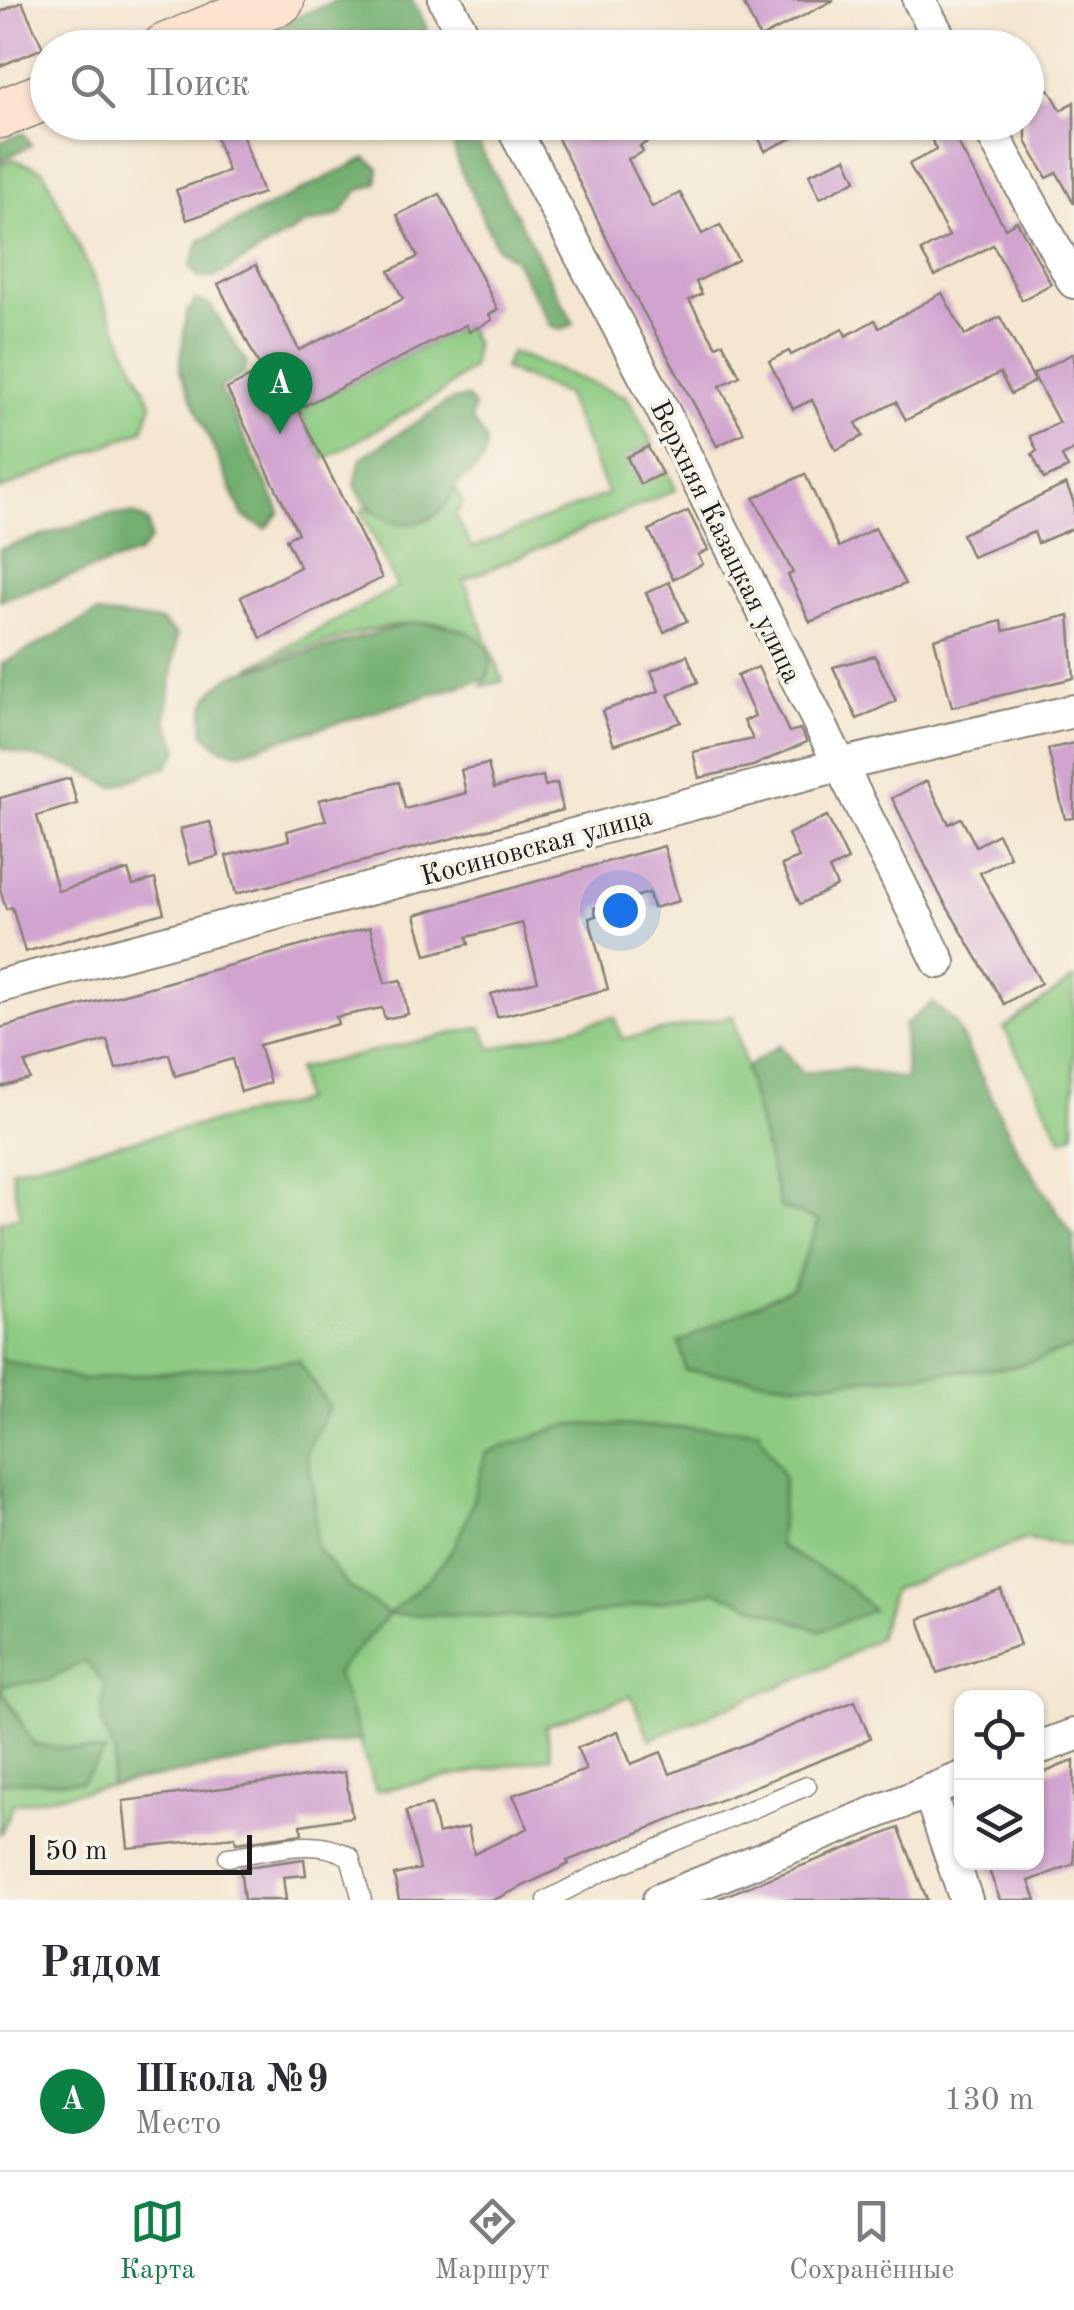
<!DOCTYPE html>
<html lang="ru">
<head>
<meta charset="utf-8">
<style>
  body { margin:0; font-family:"Old Standard TT",serif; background:#f2f2f3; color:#2b2b33 }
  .controls { position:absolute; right:30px; bottom:30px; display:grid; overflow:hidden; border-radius:20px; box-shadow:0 2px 8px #0004 }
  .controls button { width:90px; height:90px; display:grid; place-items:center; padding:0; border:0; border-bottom:2px solid #e1e1e2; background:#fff; color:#2b2b33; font:50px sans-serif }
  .scale { position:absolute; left:30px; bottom:25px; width:222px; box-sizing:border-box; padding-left:10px; border:5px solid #1c1c1c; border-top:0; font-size:28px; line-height:35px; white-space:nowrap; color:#1c1c1c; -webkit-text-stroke:8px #f7f3e8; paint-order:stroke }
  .you { position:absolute; left:620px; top:910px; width:35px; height:35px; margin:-25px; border:8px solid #fff; border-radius:50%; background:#1a73e8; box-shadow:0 0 0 15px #1a73e833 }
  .badge { display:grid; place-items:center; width:65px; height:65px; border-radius:50%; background:#0b8043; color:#fff; font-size:32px; font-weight:700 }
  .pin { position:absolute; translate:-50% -82px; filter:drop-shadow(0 2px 5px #0008) }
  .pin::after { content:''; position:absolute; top:52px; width:35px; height:30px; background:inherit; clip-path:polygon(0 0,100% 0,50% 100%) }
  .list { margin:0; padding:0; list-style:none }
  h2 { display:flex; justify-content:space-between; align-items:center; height:130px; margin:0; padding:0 40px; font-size:42px }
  h2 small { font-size:32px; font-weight:400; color:#7c7c81 }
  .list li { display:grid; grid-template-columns:65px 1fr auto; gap:30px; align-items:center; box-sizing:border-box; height:140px; padding:0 40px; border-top:2px solid #e1e1e2 }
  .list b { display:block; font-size:38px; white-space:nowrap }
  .list p { margin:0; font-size:32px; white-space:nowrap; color:#7c7c81 }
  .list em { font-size:32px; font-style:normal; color:#7c7c81 }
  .icon { flex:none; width:55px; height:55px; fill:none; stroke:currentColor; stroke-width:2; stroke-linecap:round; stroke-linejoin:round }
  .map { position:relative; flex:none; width:1074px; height:1900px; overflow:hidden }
  .search { position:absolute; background:#fff; box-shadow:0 2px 8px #0004; left:30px; right:30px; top:30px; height:110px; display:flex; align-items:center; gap:25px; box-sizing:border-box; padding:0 35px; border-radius:55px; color:#7c7c81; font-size:38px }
  .sheet { height:270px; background:#fff }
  nav { display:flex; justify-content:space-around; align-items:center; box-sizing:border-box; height:140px; border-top:2px solid #e1e1e2; background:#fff; font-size:28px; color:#7c7c81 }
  nav a { display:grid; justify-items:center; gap:5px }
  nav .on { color:#0b8043 }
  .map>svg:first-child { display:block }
  .green { fill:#8dcb82; stroke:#54744f; stroke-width:2.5; fill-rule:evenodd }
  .forest { fill:#72af70; stroke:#476646; stroke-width:2.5 }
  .building { fill:#d1a4d0 }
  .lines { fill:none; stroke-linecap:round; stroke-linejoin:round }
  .lane-casing { stroke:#888176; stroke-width:21 }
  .street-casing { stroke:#888176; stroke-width:36 }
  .secondary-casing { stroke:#888176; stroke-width:51 }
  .lane { stroke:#fff; stroke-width:18 }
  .street { stroke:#fff; stroke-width:32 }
  .secondary { stroke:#fee3d1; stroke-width:48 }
  .labels { text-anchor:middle; stroke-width:8; stroke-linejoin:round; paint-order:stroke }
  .street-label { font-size:28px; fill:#1c1c1c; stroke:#f7f3e8 }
</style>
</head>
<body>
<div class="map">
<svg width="1074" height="1900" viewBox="0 0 1074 1900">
  <rect width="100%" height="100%" fill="#f7f3e8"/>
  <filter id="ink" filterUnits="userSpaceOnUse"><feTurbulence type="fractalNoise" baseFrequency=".01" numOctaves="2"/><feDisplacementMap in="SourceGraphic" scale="20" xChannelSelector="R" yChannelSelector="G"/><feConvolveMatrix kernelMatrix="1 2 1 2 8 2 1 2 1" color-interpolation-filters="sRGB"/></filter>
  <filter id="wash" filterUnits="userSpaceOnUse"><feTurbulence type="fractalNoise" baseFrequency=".0048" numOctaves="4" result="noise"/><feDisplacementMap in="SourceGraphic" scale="40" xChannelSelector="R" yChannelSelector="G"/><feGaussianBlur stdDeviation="2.25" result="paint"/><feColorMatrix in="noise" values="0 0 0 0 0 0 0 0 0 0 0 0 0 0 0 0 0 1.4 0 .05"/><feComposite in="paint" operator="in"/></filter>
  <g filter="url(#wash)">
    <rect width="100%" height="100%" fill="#f4e6d0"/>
    <!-- green -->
    <g class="green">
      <path d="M13,159L43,170L152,404L143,430L0,490V164Z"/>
      <path d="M466,325L475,345L472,367L439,394L323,460L298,409Z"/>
      <path d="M511,352L627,397L653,445L628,457L640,483L667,471L676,490L464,580L503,681L482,686L490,672L447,624C381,617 312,649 249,668L397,587L361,511L367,507C398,530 442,528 455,487L463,504L455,514L472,548L608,494L565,394L504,369Z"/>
      <path d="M1074,979V1134L1062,1139L1004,1028Z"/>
      <path d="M733,1016L780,1207L819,1220L793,1287L680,1342L1014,1367L1074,1347V1546L1026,1539L893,1590L878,1638L828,1666L650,1739L631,1696L545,1726L552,1757L376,1791L335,1673L388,1614L348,1586L316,1547L314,1491L306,1453L329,1407L299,1360L84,1380L0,1359V1222L20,1216L11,1169L303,1101L297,1069L481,1027L492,1049L614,1017L622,1039ZM570,1424L758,1430L784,1477L779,1546L848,1586L820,1631L716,1591L573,1618L390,1614L443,1568L467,1525L486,1453Z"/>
      <path d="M84,1660L106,1685L101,1722L115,1754L110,1786L13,1804L0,1835V1782L82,1781L104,1752L34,1745L0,1685L46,1680Z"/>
    </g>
    <!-- forest -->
    <g class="forest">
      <path d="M338,0H412C421,17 433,29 422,47L221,48Z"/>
      <path d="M449,123H467L574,324L561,330L551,326L514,259L497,248L458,164Z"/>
      <path d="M24,133L31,145L0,161V142Z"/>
      <path d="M366,158L379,168L377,184L357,191L340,215L304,225L214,278H199L190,267L200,241Z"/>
      <path d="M196,300L210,305L247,363L243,375L220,387L280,512L266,529L243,516L180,371L186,315Z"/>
      <path d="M467,397L474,407L471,419L486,441C486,468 475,468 459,483C451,489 450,502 442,509C412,538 368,520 355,484L361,458L448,402Z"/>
      <path d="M111,514H134L148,522L150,540L138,554L0,600V549Z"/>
      <path d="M95,614L161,621L177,636L166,719L179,749L168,766L113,787L78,768L3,749L0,742L2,664Z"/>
      <path d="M410,623C442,622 505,630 487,678L240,752L221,748L204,734C200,706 208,692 230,676Z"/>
      <path d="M932,1003L954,1021L1018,1151L1074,1237V1347L1014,1367L801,1384L685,1370L680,1342L793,1287L819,1221L780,1207L745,1068L780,1045L802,1073L849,1068L906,1080L904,1025Z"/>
      <path d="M0,1359L84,1380L298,1360L329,1407L306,1453L314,1491L316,1547L348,1586L388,1614C458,1558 463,1538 486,1453L570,1424L758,1430L784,1477L779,1546L848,1586L873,1610L820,1631L716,1591L573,1618L389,1614L336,1673L361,1740L110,1786L115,1754L101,1722L105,1685L85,1661L46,1681L0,1685Z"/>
      <path d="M0,1688L34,1745L105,1752L82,1781L0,1782Z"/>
    </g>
    <g id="blocks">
      <!-- building -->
      <g class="building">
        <path d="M742,0H834L760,38Z"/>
        <path d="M22,2L43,48L0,66V12Z"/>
        <path d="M1049,89L1061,110L1074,102V204L1057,173L1047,178L1026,141V102Z"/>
        <path d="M210,122H238L263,193L187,220L176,190L228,171Z"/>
        <path d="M550,122H685L640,146L643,152L628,159L652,207L680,193L702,234L720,225L738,260L696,282L702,294L689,300L716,346L723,343L740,376L720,386L744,433L717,446L632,291Z"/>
        <path d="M751,122H825L765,151Z"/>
        <path d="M924,122H946L1005,228L1017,221L1051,284L1022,300L993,245L935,276L921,251L949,236L909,164L936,150Z"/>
        <path d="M846,158L856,180L820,198L809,174Z"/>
        <path d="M440,194L498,310L489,314L492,320L469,332L466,325L298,409L382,578L261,638L241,597L300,567L286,539L298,533L227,389L262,371L218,284L256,265L299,350L403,299L389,271L418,257L397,215Z"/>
        <path d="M942,293L965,335L1000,317L1035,381L1011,394L1000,373L906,420L896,402L856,423L863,436L836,450L812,400L793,409L769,361L789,351L791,355L843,329L846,336L875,320L879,328Z"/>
        <path d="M1074,353V450L1062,456L1068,468L1044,479L1032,454L1037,451L1030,436L1059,423L1033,374Z"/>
        <path d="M648,447L662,474L640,484L627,457Z"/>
        <path d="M805,474L839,547L875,528L905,584L810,622L788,575L793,573L754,498Z"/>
        <path d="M1066,484L1074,503V528L1038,543L1034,532L972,557L962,534Z"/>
        <path d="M688,511L708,550L698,555L703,564L673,579L649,530Z"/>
        <path d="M669,582L687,621L664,632L646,593Z"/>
        <path d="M1069,615L1074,678L952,707L934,639L1001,621L1004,631Z"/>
        <path d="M687,655L698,682L668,695L681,722L614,745L602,711L659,691L651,671Z"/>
        <path d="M875,656L896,701L857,719L833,667Z"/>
        <path d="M758,667L789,732L800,729L807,742L753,766L699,778L693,752L753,739L744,721L755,716L737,676Z"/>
        <path d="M1074,743V818L1065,819L1048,749Z"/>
        <path d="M488,764L494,788L543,776L545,786L557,783L563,810L236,894L226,856L289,840L287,831L326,820L319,800L399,782L405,809L466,793L461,770Z"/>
        <path d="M70,778L77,804L37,816L58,891L128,870L133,885L155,879L164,913L25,952L12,907L6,909L0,889V798Z"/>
        <path d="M927,781L949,824L961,818L976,846L998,834L1010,857L980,873L1041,983L1004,1004L940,895L892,798Z"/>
        <path d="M827,816L848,860L829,869L837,886L800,904L782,865L799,858L788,834Z"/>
        <path d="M210,822L219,856L189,864L180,829Z"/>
        <path d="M664,846L679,901L653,908L649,893L594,908L596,916L589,918L608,989L497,1017L491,994L538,981L522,923L467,937L469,944L426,955L415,915Z"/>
        <path d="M370,927L385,983L401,980L408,1014L385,1019L382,1008L336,1017L338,1024L259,1045L270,1083L241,1092L232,1059L175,1076L169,1054L116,1069L107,1040L25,1063L30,1079L0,1087V1028Z"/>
        <path d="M1001,1590L1020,1645L937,1673L919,1619Z"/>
        <path d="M855,1701L870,1738L851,1748L567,1861L569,1864L494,1900H399L394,1875L420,1869L406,1811L431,1805L438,1834L468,1827L474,1854L528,1828L513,1795L586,1770L577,1748L618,1731L631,1764L661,1752L670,1774Z"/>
        <path d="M1074,1760V1864L1029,1881L1036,1900H1000L986,1862H1036V1776Z"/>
        <path d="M345,1772L352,1817L301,1825L302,1834L236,1843L235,1837L128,1848L123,1801Z"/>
        <path d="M899,1828L927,1900H719V1898Z"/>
        <path d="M304,1859L306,1875L283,1877L286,1900H244L240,1868Z"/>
      </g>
    </g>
  </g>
  <g filter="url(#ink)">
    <use href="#blocks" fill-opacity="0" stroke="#888176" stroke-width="2.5"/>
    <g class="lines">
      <!-- lane casing -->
      <g class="lane-casing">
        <g id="lane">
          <path d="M228,1857C267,1852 315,1835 350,1857L362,1900"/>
          <path d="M547,1900L604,1871L807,1786"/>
        </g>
      </g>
      <!-- street casing -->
      <g class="street-casing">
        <g id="street">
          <path d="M445,0L470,48"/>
          <path d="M919,0L945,48"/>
          <path d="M510,122L657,399L939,962"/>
          <path d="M986,122L1074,282"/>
          <path d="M0,986L839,765L1074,711"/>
          <path d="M1036,1749L1074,1735"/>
          <path d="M929,1791L966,1900"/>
          <path d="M659,1900L962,1778"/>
        </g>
      </g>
      <!-- secondary casing -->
      <g class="secondary-casing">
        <g id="secondary">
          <path d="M165,48L280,0"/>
          <path d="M0,114L48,95"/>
        </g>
      </g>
      <!-- lane -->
      <use href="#lane" class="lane"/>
      <!-- street -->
      <use href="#street" class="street"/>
      <!-- secondary -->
      <use href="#secondary" class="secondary"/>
    </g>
  </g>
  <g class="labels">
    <!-- street labels -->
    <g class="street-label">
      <text transform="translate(727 541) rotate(64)" y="10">Верхняя Казацкая улица</text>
      <text transform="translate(536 845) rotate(-15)" y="10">Косиновская улица</text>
    </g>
  </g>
</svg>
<div class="controls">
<button><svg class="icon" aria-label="locate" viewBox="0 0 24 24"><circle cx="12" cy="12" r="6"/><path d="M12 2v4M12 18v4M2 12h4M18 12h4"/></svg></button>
<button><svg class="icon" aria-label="layers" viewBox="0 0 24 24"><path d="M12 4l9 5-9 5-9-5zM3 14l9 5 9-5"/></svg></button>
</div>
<div class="scale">50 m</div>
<div class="you"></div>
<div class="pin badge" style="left:280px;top:434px">A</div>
<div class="search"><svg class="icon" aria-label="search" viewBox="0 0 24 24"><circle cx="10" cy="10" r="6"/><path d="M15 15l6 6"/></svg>Поиск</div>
</div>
<section class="sheet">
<h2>Рядом<small></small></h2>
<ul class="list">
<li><span class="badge">A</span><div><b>Школа №9</b><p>Место</p></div><em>130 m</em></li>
</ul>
</section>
<nav>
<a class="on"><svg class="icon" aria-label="map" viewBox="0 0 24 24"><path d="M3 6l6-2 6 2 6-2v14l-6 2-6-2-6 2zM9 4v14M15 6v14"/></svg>Карта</a>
<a><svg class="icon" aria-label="directions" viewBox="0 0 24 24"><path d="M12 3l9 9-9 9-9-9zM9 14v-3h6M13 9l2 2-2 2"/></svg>Маршрут</a>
<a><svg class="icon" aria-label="saved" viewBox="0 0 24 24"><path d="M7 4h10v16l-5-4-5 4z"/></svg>Сохранённые</a>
</nav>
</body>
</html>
